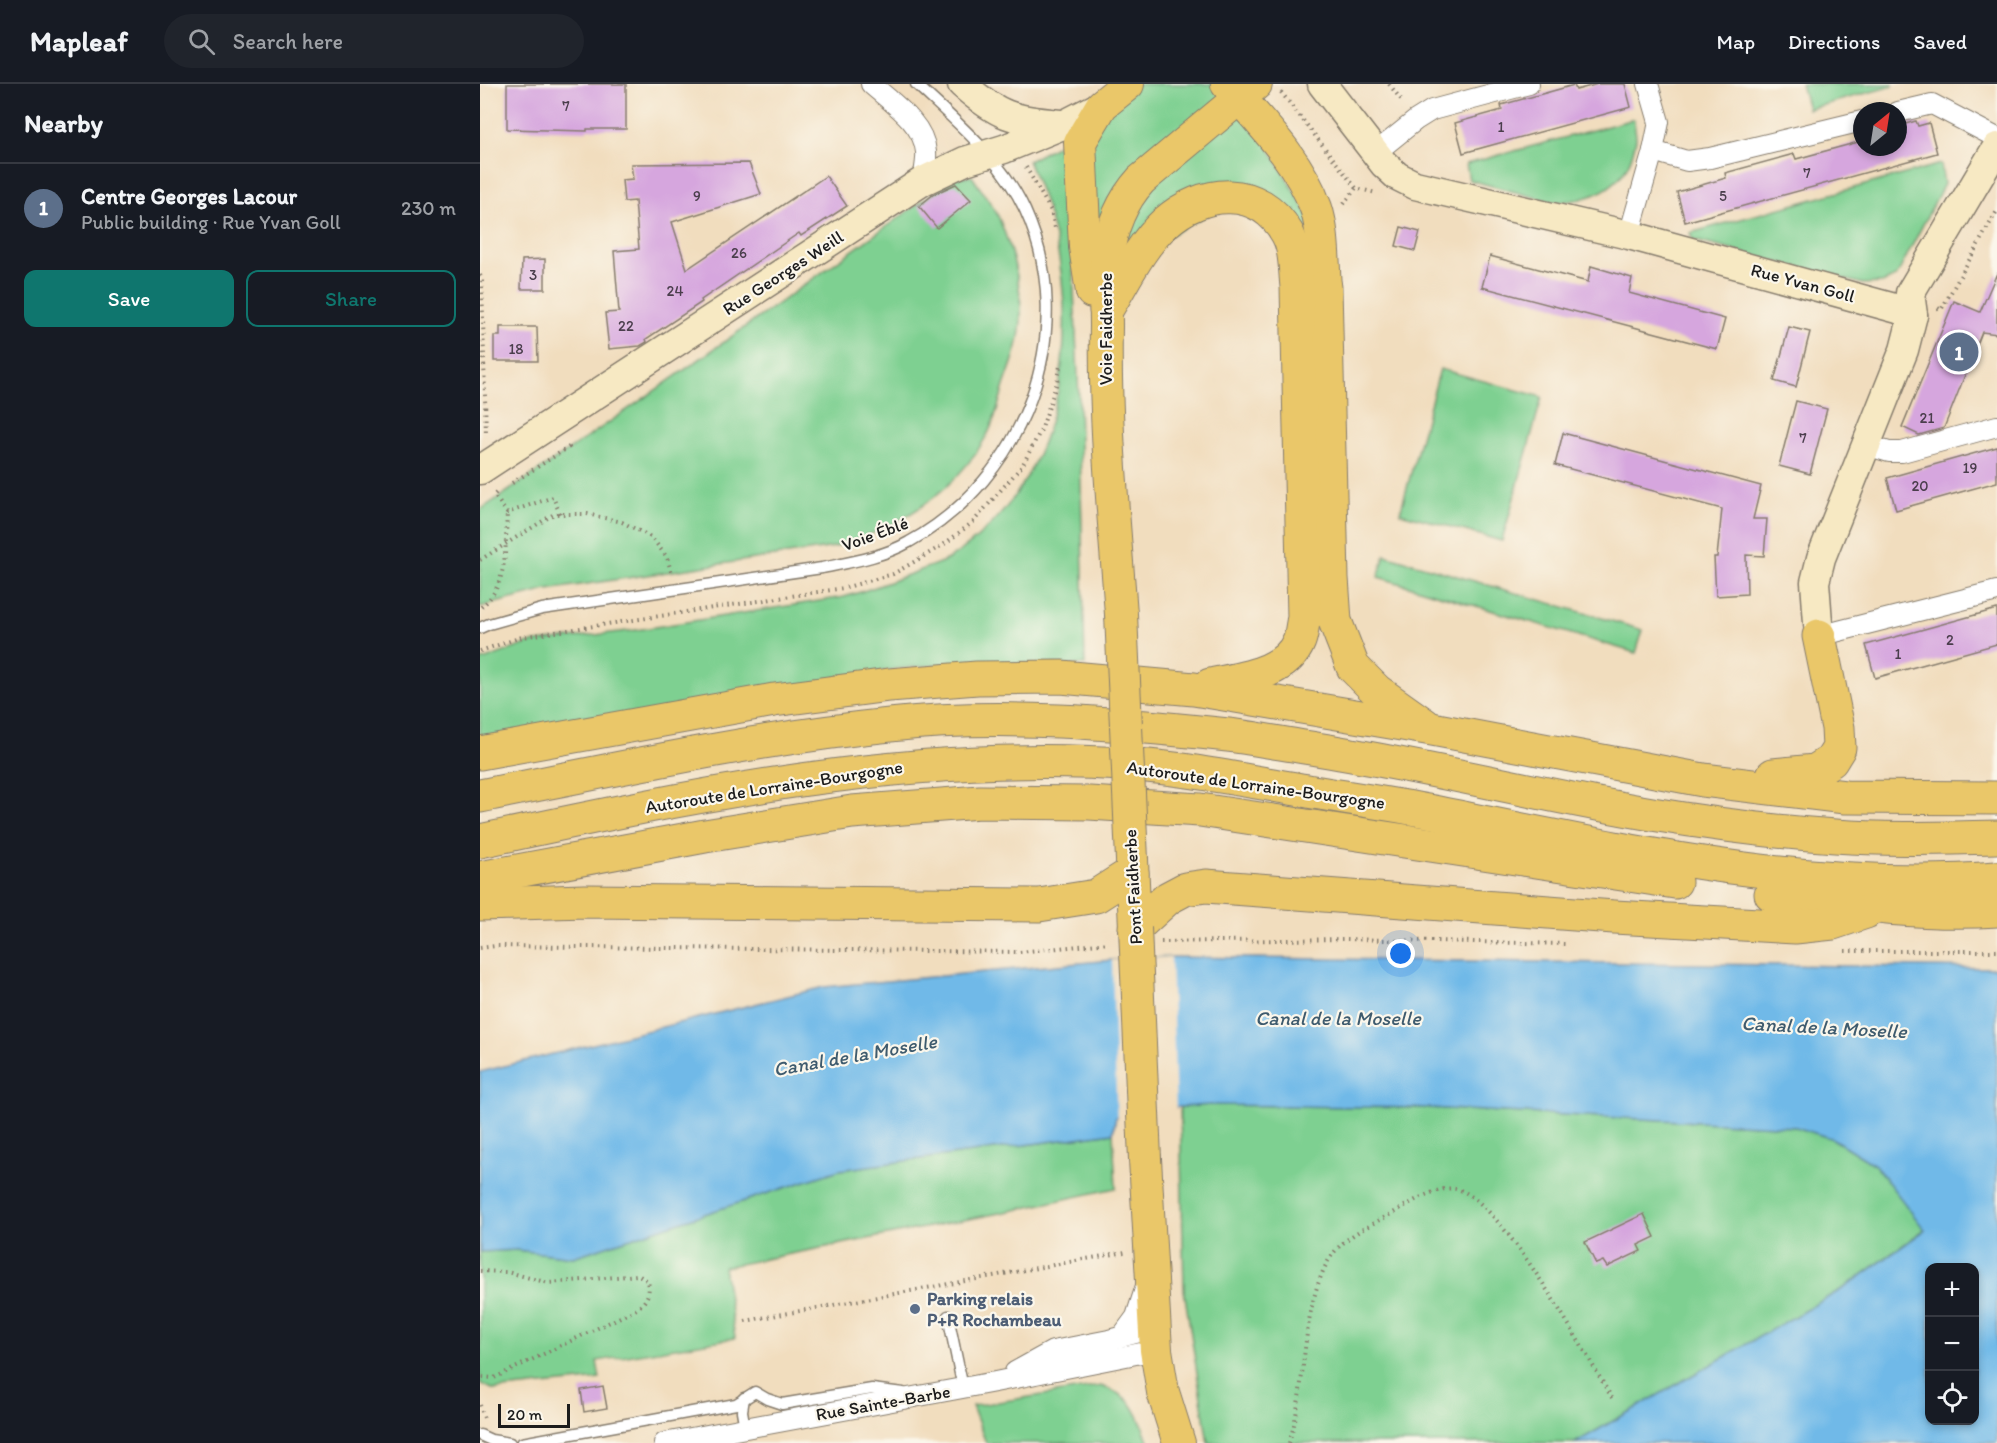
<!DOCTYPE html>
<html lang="en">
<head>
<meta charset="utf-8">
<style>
  body { margin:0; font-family:Itim,sans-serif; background:#20242c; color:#f1f3f6 }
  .controls { position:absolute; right:18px; bottom:18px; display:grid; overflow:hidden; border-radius:12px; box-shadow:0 3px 9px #0003 }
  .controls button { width:54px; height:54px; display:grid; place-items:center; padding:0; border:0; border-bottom:2px solid #363941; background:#171b24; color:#f1f3f6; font:30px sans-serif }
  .compass { position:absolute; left:1373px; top:18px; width:54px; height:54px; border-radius:50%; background:#171b24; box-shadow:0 3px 9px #0003; rotate:30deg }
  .scale { position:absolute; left:18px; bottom:15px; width:72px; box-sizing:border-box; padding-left:6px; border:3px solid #1c1c1c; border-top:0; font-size:16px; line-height:21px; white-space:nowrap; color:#1c1c1c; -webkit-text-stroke:4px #fbf7ec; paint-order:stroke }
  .you { position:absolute; left:921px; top:870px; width:21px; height:21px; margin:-15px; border:4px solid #fff; border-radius:50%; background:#1a73e8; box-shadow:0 0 0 9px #1a73e833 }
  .badge { display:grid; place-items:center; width:39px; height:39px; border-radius:50%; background:#0f766e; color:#fff; font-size:20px; font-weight:700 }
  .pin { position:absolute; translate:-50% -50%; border:3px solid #fff; box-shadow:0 2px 6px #0006 }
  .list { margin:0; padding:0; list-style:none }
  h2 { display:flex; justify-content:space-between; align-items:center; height:78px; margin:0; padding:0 24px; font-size:26px }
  h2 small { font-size:20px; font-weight:400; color:#9ea1a6 }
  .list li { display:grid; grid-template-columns:39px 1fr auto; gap:18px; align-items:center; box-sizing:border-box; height:90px; padding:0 24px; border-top:2px solid #363941 }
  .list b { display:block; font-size:22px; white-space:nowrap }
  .list p { margin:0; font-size:20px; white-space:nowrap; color:#9ea1a6 }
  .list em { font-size:20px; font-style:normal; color:#9ea1a6 }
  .actions { display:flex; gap:12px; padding:18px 24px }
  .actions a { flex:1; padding:14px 0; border:2px solid #0f766e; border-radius:12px; text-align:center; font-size:21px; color:#0f766e }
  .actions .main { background:#0f766e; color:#fff }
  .icon { flex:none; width:33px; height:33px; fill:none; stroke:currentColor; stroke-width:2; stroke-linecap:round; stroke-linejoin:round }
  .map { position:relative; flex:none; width:1517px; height:1359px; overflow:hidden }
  header { display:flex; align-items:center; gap:36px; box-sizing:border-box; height:84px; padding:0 30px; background:#171b24; border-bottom:2px solid #363941 }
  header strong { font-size:28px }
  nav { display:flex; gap:33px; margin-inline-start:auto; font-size:21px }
  .search { width:420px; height:54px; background:#20242c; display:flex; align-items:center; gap:15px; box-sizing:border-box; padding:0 21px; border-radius:33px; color:#9ea1a6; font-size:22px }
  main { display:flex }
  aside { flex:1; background:#171b24 }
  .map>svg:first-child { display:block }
  .green { fill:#7ed091; stroke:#4d7656; stroke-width:1.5 }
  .water { fill:#70b9e8; stroke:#466a82; stroke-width:1.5; fill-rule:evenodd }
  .pier { fill:#f1ddbe }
  .building { fill:#d6a6de }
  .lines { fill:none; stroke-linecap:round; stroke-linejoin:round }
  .lane-casing { stroke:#867c6d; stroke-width:13 }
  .street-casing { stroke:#867c6d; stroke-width:22 }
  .secondary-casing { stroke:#867c6d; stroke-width:31 }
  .primary-casing { stroke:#867c6d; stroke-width:34 }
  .highway-casing { stroke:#867c6d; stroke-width:35 }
  .path { stroke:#867c6d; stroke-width:4; stroke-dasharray:1.5 4.5; stroke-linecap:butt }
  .lane { stroke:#fff; stroke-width:10 }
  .street { stroke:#fff; stroke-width:20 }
  .secondary { stroke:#f7e9c3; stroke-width:28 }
  .primary { stroke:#eac769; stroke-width:32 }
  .highway { stroke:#eac769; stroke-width:33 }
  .primary-bridge-casing { stroke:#867c6d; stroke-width:34; stroke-linecap:butt }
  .primary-bridge { stroke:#eac769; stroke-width:32 }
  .service-dot { fill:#5c6f8a; stroke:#fbf7ec; stroke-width:2 }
  .labels { text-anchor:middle; stroke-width:4.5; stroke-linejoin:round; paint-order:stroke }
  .number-label { font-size:15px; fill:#4a3e4c }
  .street-label { font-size:18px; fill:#1c1c1c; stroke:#fbf7ec }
  .service-label { font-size:18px; font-weight:bold; fill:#4e5e75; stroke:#fbf7ec; text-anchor:start }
  .water-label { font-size:20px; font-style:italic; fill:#3e5b6e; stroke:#fbf7ec }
</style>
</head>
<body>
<header>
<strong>Mapleaf</strong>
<div class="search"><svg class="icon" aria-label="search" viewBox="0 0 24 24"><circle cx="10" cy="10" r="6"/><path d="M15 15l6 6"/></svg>Search here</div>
<nav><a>Map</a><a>Directions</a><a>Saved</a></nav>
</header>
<main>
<aside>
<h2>Nearby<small></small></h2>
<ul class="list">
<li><span class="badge" style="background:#5c6f8a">1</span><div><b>Centre Georges Lacour</b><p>Public building · Rue Yvan Goll</p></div><em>230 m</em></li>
</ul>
<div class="actions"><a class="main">Save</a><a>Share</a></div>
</aside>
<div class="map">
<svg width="1517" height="1359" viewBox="0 0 1517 1359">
  <rect width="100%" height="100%" fill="#fbf7ec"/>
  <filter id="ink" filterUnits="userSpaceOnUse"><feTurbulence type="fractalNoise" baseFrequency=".0167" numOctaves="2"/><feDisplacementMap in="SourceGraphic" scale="12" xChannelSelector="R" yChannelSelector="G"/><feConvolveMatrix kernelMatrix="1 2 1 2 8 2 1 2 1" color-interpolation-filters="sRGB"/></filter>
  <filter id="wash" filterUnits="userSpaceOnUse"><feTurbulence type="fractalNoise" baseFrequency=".008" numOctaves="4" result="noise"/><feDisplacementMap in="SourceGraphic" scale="24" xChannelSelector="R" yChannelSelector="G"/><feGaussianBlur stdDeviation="1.35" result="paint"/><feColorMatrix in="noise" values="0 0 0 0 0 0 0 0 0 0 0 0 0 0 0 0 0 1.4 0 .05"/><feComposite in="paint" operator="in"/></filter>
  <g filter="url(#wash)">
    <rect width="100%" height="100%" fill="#f1ddbe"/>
    <!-- green -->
    <g class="green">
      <path d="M648,0H776L760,14L841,153L807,149L760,112L662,167L632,151L605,163V47Z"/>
      <path d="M1321,0H1413V2L1328,25Z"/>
      <path d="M1154,35C1154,41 1156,48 1156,54C1156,58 1154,63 1153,68C1143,105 1108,118 1073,118L989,96L986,80Z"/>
      <path d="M587,56L599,314L605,581L476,579L415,585L0,661V577L49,559L156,546L364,513C390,506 415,496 441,486C450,482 461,479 470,474C578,404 601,267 574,149C568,124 558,100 548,77Z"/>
      <path d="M1461,80L1464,100L1416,193L1402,199L1383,200L1213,156L1210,149Z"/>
      <path d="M492,92C500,105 512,119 519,134C534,171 547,218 538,258C535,273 529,287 524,302C519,318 515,338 506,353C473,411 417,444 355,463L67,506L0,523V426C161,319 317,206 474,94Z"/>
      <path d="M960,285L1062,313L1022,457L920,429Z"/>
      <path d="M905,471L1163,546L1156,569L898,493Z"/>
      <path d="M731,1021L947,1024L1316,1043L1353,1055L1395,1081L1445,1145L1364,1204L1095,1359H728L704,1206L700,1023Z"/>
      <path d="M633,1049L636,1104L535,1126L244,1183L255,1254L117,1277L120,1295L14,1306L0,1299V1168L36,1166L93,1173L359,1086Z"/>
      <path d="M621,1302C655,1313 657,1328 669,1359H506L492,1322Z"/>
    </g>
    <!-- water -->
    <path class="water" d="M691,873L1517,884V1359H1095L1364,1204L1445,1146L1395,1081L1353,1055L1316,1043L947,1024L731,1021L700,1023L636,1033L633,1049L359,1086L93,1173L36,1166L0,1168V988L344,903L632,876ZM1450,1184H1494V1336H1450Z"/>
    <!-- pier -->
    <path class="pier" d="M691,873L696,1027L638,1035L637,1044L632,876Z"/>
    <g id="blocks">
      <!-- building -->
      <g class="building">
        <path d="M27,0H146V45H107V47L27,45Z"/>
        <path d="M1118,0H1145L1151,23L983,69L975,39L1022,26L1021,21L1069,8L1094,1L1096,6Z"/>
        <path d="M1436,37L1438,42L1449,39L1457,69L1205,138L1197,108L1246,94L1245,89L1314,70L1316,75L1382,57V63H1418V42Z"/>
        <path d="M269,79L281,110L192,138L207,185L346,92L367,122L321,152L319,149L221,216L222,218L166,255L167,258L160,262L129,265L125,229L139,228L134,167L159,165L155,117L144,118L142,96L153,95L151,80Z"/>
        <path d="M476,100L491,116L457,144L439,122L454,110Z"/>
        <path d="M921,143L940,148L935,167L916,162Z"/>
        <path d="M1010,172L1108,198L1111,182L1152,194L1149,209L1245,235L1237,265L1002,203Z"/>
        <path d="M65,175V205H41L42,176Z"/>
        <path d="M1517,189V250L1502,248L1464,344L1439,351L1422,343L1474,217L1500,228Z"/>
        <path d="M20,243H57L58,277H14V252H20Z"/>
        <path d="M1309,243L1330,248L1316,303L1294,297Z"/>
        <path d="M1316,317L1347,325L1330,390L1299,382Z"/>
        <path d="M1083,349L1281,402L1273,435H1287L1284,472L1266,471L1267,510L1236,512L1234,473H1237L1242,425L1075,381Z"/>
        <path d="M1517,363V398L1416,426L1407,394Z"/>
        <path d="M1517,525V560L1395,594L1386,561Z"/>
        <path d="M1164,1130L1175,1153L1158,1161L1161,1167L1127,1183L1123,1177L1116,1180L1105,1158Z"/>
        <path d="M123,1302L127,1324L104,1328L101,1306Z"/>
      </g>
    </g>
  </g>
  <g filter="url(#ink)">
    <use href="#blocks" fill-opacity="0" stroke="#867c6d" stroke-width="1.5"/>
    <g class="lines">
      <!-- lane casing -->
      <g class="lane-casing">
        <g id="lane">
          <path d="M0,544L9,540L62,525L342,484C371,478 403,473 429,458C544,395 601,248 545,126C522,75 476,38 436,0"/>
          <path d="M468,1232L483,1304"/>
          <path d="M264,1314L262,1327L265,1344"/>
          <path d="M0,1351L11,1356L30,1359"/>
          <path d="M42,1359L256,1320L275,1308L287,1315L302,1320L392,1305L423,1309"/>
        </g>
      </g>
      <!-- street casing -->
      <g class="street-casing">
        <g id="street">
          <path d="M391,0C411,18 444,39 446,68C447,77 444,88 443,97"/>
          <path d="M1168,0L1179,38L1173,67L1207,77L1230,74L1382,37"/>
          <path d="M1418,28L1452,20L1517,54"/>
          <path d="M895,69L936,36L952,26L1049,0"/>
          <path d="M1149,151L1173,67"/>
          <path d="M1386,361L1409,368H1422L1517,342"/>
          <path d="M1339,552L1517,507"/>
          <path d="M642,1252L656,1233L666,1202"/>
          <path d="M535,1288L573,1267L629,1256L674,1244"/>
          <path d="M184,1359L515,1298L676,1266"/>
        </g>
      </g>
      <!-- secondary casing -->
      <g class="secondary-casing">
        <g id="secondary">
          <path d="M482,0C519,33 532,35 580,40"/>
          <path d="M842,0L904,80L917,92L935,101L1149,151L1418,225L1433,231L1424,266L1341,474L1335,498L1339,552"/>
          <path d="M1433,231L1430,209L1517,63"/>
          <path d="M0,386L443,97L485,77L524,65L585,40L622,21"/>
        </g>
      </g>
      <!-- primary casing -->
      <g class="primary-casing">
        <g id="primary">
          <path d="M747,0C780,38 819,76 836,124C844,148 843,178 845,203"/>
          <path d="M612,208L605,163L600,58L622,21L648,0"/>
          <path d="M641,530C634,435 624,338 626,243C626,220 624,197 627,174C631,145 641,118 661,96L776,0"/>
          <path d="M652,776L655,844"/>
          <path d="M665,1075L676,1266L683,1308L699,1359"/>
        </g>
      </g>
      <!-- highway casing -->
      <g class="highway-casing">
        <g id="highway">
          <path d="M845,203L852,494L855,537L873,583L897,607L945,641"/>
          <path d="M626,226C644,197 660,162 685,139C723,105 779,100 807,149C816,165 815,185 817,203L824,534C822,541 822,550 819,557C806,590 761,594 730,601"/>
          <path d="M0,669L294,616L409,601L497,594L581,593L714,605L952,645L1223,696L1365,713L1517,714"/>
          <path d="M1293,691L1335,687L1351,677L1359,664L1358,644L1339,552"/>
          <path d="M0,712C136,685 272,655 410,641C522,629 636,639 748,651C773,654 799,659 824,663C941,681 1055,710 1172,730C1232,740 1294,748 1355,752C1409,756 1463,754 1517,753"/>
          <path d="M0,757C215,711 434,664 656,681C709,685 763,696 816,705C861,713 907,719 953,728C1139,765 1326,809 1517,794"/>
          <path d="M0,794L225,752L372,728L500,718L609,719L720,726L1195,798"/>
          <path d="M1291,810C1366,820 1441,831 1517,826"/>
          <path d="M0,820L105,817L559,821L616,812L652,789"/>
          <path d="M655,844L688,814L705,805L726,802L1134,833L1315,843L1353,839L1386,828"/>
        </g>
      </g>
      <!-- path -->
      <g class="path">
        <path d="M909,0L923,18"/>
        <path d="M801,8L876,104L896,109"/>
        <path d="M546,83L571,127L575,144"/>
        <path d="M864,120L876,104"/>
        <path d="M0,191L2,196L6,352"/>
        <path d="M1458,224L1461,226L1517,127"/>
        <path d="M32,399L89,363L87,360"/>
        <path d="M16,409L14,411L27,429L73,413L80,430"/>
        <path d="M0,476L74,430H107L142,438L171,453L187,473L192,491"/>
        <path d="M1,523C29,501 25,461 27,429"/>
        <path d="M0,567L42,553L364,504L413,490L463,461L493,438L542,382L562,344L577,298L580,282"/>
        <path d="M681,858L863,855L1087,860"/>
        <path d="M0,864L16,862L539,868L629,859"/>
        <path d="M1365,867H1517"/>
        <path d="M0,1187L27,1188L69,1199L158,1191L168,1197C171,1211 165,1219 155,1226L14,1294L0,1293"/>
        <path d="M265,1237L645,1168"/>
        <path d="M0,1321L4,1334"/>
        <path d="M809,1359C827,1303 820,1238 844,1185C858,1154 885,1144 913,1129C928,1120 958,1101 976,1105C1020,1113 1106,1271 1132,1314"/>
      </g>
      <!-- lane -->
      <use href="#lane" class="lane"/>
      <!-- street -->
      <use href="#street" class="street"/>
      <!-- secondary -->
      <use href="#secondary" class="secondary"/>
      <!-- primary -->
      <use href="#primary" class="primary"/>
      <!-- highway -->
      <use href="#highway" class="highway"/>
      <!-- primary-bridge casing -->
      <g class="primary-bridge-casing">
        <g id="primary-bridge">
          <path d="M641,530L652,776"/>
          <path d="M655,844L665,1075"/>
        </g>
      </g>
      <!-- primary-bridge -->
      <use href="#primary-bridge" class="primary-bridge"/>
    </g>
  </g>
  <!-- markers -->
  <circle class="service-dot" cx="435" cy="1225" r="6"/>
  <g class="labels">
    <!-- number labels -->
    <g class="number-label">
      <text x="86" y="27">7</text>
      <text x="1021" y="48">1</text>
      <text x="1327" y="94">7</text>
      <text x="217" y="117">9</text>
      <text x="1243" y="117">5</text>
      <text x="259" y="174">26</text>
      <text x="53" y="196">3</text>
      <text x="195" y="212">24</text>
      <text x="146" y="247">22</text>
      <text x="36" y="270">18</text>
      <text x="1447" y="339">21</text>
      <text x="1323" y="359">7</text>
      <text x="1490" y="389">19</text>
      <text x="1440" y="407">20</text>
      <text x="1470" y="561">2</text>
      <text x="1418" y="575">1</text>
    </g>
    <!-- street labels -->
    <g class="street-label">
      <text transform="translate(303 189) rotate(-33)" y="6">Rue Georges Weill</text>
      <text transform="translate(1323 199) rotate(15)" y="6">Rue Yvan Goll</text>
      <text transform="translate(626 245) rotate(-90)" y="6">Voie Faidherbe</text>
      <text transform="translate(395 450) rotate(-20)" y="6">Voie Éblé</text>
      <text transform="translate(776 701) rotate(8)" y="6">Autoroute de Lorraine-Bourgogne</text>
      <text transform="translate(294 703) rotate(-9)" y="6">Autoroute de Lorraine-Bourgogne</text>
      <text transform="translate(653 803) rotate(-93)" y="6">Pont Faidherbe</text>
      <text transform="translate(403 1319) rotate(-10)" y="6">Rue Sainte-Barbe</text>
    </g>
    <!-- service labels -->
    <g class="service-label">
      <text x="447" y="1221">Parking relais<tspan x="447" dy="21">P+R Rochambeau</tspan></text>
    </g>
    <!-- water labels -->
    <g class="water-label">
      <text x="858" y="941">Canal de la Moselle</text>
      <text transform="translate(1344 943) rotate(3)" y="7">Canal de la Moselle</text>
      <text transform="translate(375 971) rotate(-10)" y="7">Canal de la Moselle</text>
    </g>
  </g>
</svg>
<div class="controls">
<button>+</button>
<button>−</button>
<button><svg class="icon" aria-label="locate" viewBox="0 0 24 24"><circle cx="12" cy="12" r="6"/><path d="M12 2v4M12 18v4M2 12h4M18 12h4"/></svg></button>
</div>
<svg class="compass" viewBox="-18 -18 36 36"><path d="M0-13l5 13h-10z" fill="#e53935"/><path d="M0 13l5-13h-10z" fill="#9ea1a6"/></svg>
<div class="scale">20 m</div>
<div class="you"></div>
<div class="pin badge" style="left:1479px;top:268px;background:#5c6f8a">1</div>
</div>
</main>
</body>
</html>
